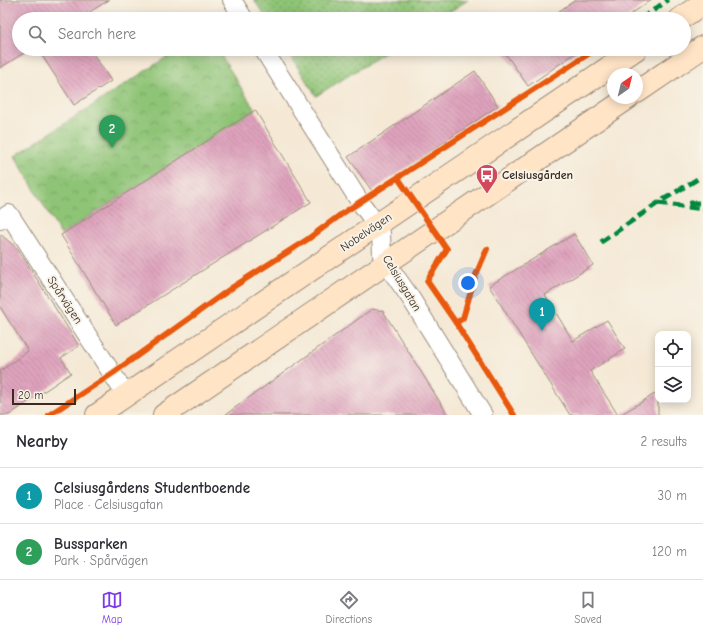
<!DOCTYPE html>
<html lang="en">
<head>
<meta charset="utf-8">
<style>
  body { margin:0; font-family:"Comic Neue",sans-serif; background:#f7f7f7; color:#2b2b33 }
  .controls { position:absolute; right:12px; bottom:12px; display:grid; overflow:hidden; border-radius:8px; box-shadow:0 2px 10px #0003 }
  .controls button { width:36px; height:36px; display:grid; place-items:center; padding:0; border:0; border-bottom:1px solid #e1e1e2; background:#fff; color:#2b2b33; font:20px sans-serif }
  .compass { position:absolute; left:607px; top:68px; width:36px; height:36px; border-radius:50%; background:#fff; box-shadow:0 2px 10px #0003; rotate:35deg }
  .scale { position:absolute; left:12px; bottom:10px; width:64px; box-sizing:border-box; padding-left:4px; border:2px solid #3b2a1e; border-top:0; font-size:11px; line-height:14px; white-space:nowrap; color:#3b2a1e; -webkit-text-stroke:3px #f7f3e8; paint-order:stroke }
  .you { position:absolute; left:468px; top:283px; width:14px; height:14px; margin:-10px; border:3px solid #fff; border-radius:50%; background:#1a73e8; box-shadow:0 0 0 6px #1a73e833 }
  .badge { display:grid; place-items:center; width:26px; height:26px; border-radius:50%; background:#7c3aed; color:#fff; font-size:13px; font-weight:700 }
  .pin { position:absolute; translate:-50% -33px; filter:drop-shadow(0 1px 2px #0008) }
  .pin::after { content:''; position:absolute; top:21px; width:14px; height:12px; background:inherit; clip-path:polygon(0 0,100% 0,50% 100%) }
  .list { margin:0; padding:0; list-style:none }
  h2 { display:flex; justify-content:space-between; align-items:center; height:52px; margin:0; padding:0 16px; font-size:17px }
  h2 small { font-size:13px; font-weight:400; color:#7c7c81 }
  .list li { display:grid; grid-template-columns:26px 1fr auto; gap:12px; align-items:center; box-sizing:border-box; height:56px; padding:0 16px; border-top:1px solid #e1e1e2 }
  .list b { display:block; font-size:15px; white-space:nowrap }
  .list p { margin:0; font-size:13px; white-space:nowrap; color:#7c7c81 }
  .list em { font-size:13px; font-style:normal; color:#7c7c81 }
  .icon { flex:none; width:22px; height:22px; fill:none; stroke:currentColor; stroke-width:2; stroke-linecap:round; stroke-linejoin:round }
  .map { position:relative; flex:none; width:703px; height:415px; overflow:hidden }
  .search { position:absolute; background:#fff; box-shadow:0 2px 10px #0003; left:12px; right:12px; top:12px; height:44px; display:flex; align-items:center; gap:10px; box-sizing:border-box; padding:0 14px; border-radius:22px; color:#7c7c81; font-size:15px }
  .sheet { height:164px; background:#fff }
  nav { display:flex; justify-content:space-around; align-items:center; box-sizing:border-box; height:56px; border-top:1px solid #e1e1e2; background:#fff; font-size:11px; color:#7c7c81 }
  nav a { display:grid; justify-items:center; gap:2px }
  nav .on { color:#7c3aed }
  .map>svg:first-child { display:block }
  .grass { fill:url(#grass-dots); stroke:#64774a }
  .park { fill:url(#park-crowns); stroke:#64774a }
  .building { fill:url(#building-back-hatch) }
  .lines { fill:none; stroke-linecap:round; stroke-linejoin:round }
  .street-casing { stroke:#988a7a; stroke-width:20 }
  .secondary-casing { stroke:#988a7a; stroke-width:24 }
  .street { stroke:#fff; stroke-width:18 }
  .secondary { stroke:#ffe4c6; stroke-width:22 }
  .quiet { stroke:#00873e; stroke-width:5; stroke-dasharray:10 5; stroke-linecap:butt }
  .cycleway-casing { stroke:#f7f3e8; stroke-width:8 }
  .cycleway { stroke:#e8590c; stroke-width:6 }
  .labels { text-anchor:middle; stroke-width:4; stroke-linejoin:round; paint-order:stroke }
  .poi-label { font-size:12px; font-weight:bold; fill:#3b2a1e; stroke:#f7f3e8; text-anchor:start }
  .street-label { font-size:12px; fill:#3b2a1e; stroke:#f7f3e8 }
</style>
</head>
<body>
<div class="map">
<svg width="703" height="415" viewBox="0 0 703 415">
  <defs>
    <pattern id="grass-dots" width="8" height="8" patternUnits="userSpaceOnUse"><rect width="8" height="8" fill="#8ec476"/><path d="M2 2h.1M6 6h.1" fill="none" stroke="#759f60" stroke-width="1.8" stroke-linecap="round"/></pattern>
    <pattern id="park-crowns" width="20" height="18" patternUnits="userSpaceOnUse"><rect width="20" height="18" fill="#8ec476"/><path d="M2 6a3 3 0 1 1 6 0M12 15a3 3 0 1 1 6 0" fill="none" stroke="#759f60"/></pattern>
    <pattern id="building-back-hatch" width="6" height="6" patternUnits="userSpaceOnUse"><rect width="6" height="6" fill="#dfa3bd"/><path d="M-1 5l2 2M0 0l6 6M5-1l2 2" fill="none" stroke="#b68599"/></pattern>
  </defs>
  <rect width="100%" height="100%" fill="#f7f3e8"/>
  <filter id="ink" filterUnits="userSpaceOnUse"><feTurbulence type="fractalNoise" baseFrequency=".025" numOctaves="2"/><feDisplacementMap in="SourceGraphic" scale="8" xChannelSelector="R" yChannelSelector="G"/><feConvolveMatrix kernelMatrix="1 2 1 2 8 2 1 2 1" color-interpolation-filters="sRGB"/></filter>
  <filter id="wash" filterUnits="userSpaceOnUse"><feTurbulence type="fractalNoise" baseFrequency=".012" numOctaves="4" result="noise"/><feDisplacementMap in="SourceGraphic" scale="16" xChannelSelector="R" yChannelSelector="G"/><feGaussianBlur stdDeviation="0.9" result="paint"/><feColorMatrix in="noise" values="0 0 0 0 0 0 0 0 0 0 0 0 0 0 0 0 0 1.4 0 .05"/><feComposite in="paint" operator="in"/></filter>
  <g filter="url(#wash)">
    <rect width="100%" height="100%" fill="#f5e9d6"/>
    <!-- grass -->
    <g class="grass">
      <path d="M254,0H468L438,19H267Z"/>
      <path d="M286,49H391L316,96Z"/>
    </g>
    <!-- park -->
    <path class="park" d="M179,49H217L255,110L61,235L15,156Z"/>
    <g id="blocks">
      <!-- building -->
      <g class="building">
        <path d="M0,0H109L78,19H19V49H30L0,68Z"/>
        <path d="M575,0H651L624,19H548Z"/>
        <path d="M38,49H90L111,81L74,105Z"/>
        <path d="M505,49H581L528,86L503,50Z"/>
        <path d="M475,71L498,106L372,191L348,157Z"/>
        <path d="M255,110L311,202L116,325L61,235Z"/>
        <path d="M0,234L18,249L79,346L61,358L71,373L9,415H0V371L28,351L0,307Z"/>
        <path d="M574,234L593,265L545,295L573,341L607,320L625,349L590,371L618,415H570L489,286Z"/>
        <path d="M372,309L383,311L448,415H225Z"/>
        <path d="M658,392V415H620Z"/>
      </g>
    </g>
  </g>
  <g filter="url(#ink)">
    <use href="#blocks" fill-opacity="0" stroke="#988a7a" stroke-width="1"/>
    <g class="lines">
      <!-- street casing -->
      <g class="street-casing">
        <g id="street">
          <path d="M232,0L244,19"/>
          <path d="M263,49L360,202L377,225L381,233L382,255L386,263L410,297L483,415"/>
          <path d="M0,220L9,214L126,395"/>
        </g>
      </g>
      <!-- secondary casing -->
      <g class="secondary-casing">
        <g id="secondary">
          <path d="M680,19L703,3"/>
          <path d="M637,92L703,47"/>
          <path d="M97,415L636,49"/>
          <path d="M164,415L628,98"/>
        </g>
      </g>
      <!-- street -->
      <use href="#street" class="street"/>
      <!-- secondary -->
      <use href="#secondary" class="secondary"/>
      <!-- quiet -->
      <g class="quiet">
        <path d="M641,19L668,0"/>
        <path d="M658,203L703,209"/>
        <path d="M689,203H703"/>
        <path d="M601,242L658,203L699,178"/>
      </g>
      <!-- cycleway casing -->
      <g class="cycleway-casing">
        <g id="cycleway">
          <path d="M398,178L447,249L427,281L456,323L514,415"/>
          <path d="M456,323L463,318L475,277L487,249"/>
          <path d="M49,415L113,373L233,287L308,239L343,213L596,49"/>
        </g>
      </g>
      <!-- cycleway -->
      <use href="#cycleway" class="cycleway"/>
    </g>
  </g>
  <!-- icons -->
  <defs>
    <g id="bus-pin" transform="scale(1.15)"><path d="M0 17L-7.5 6A9.5 9.5 0 1 1 7.5 6Z" fill="#d1495b" stroke="#f7f3e8"/><path d="M-5-6H5V4H4V6H2V4H-2V6H-4V4H-5ZM-3.5-4V0h7V-4ZM-3.5 1.2v1.5H-2V1.2ZM2 1.2v1.5H3.5V1.2Z" fill="#fff"/></g>
  </defs>
  <g fill-rule="evenodd">
    <use href="#bus-pin" x="487" y="175"/>
  </g>
  <g class="labels">
    <!-- poi labels -->
    <g class="poi-label">
      <text x="502" y="179">Celsiusgården</text>
    </g>
    <!-- street labels -->
    <g class="street-label">
      <text transform="translate(366 232) rotate(-34)" y="4">Nobelvägen</text>
      <text transform="translate(402 283) rotate(59)" y="4">Celsiusgatan</text>
      <text transform="translate(65 300) rotate(57)" y="4">Spårvägen</text>
    </g>
  </g>
</svg>
<div class="controls">
<button><svg class="icon" aria-label="locate" viewBox="0 0 24 24"><circle cx="12" cy="12" r="6"/><path d="M12 2v4M12 18v4M2 12h4M18 12h4"/></svg></button>
<button><svg class="icon" aria-label="layers" viewBox="0 0 24 24"><path d="M12 4l9 5-9 5-9-5zM3 14l9 5 9-5"/></svg></button>
</div>
<svg class="compass" viewBox="-18 -18 36 36"><path d="M0-13l5 13h-10z" fill="#e53935"/><path d="M0 13l5-13h-10z" fill="#7c7c81"/></svg>
<div class="scale">20 m</div>
<div class="you"></div>
<div class="pin badge" style="left:542px;top:331px;background:#0f9aa8">1</div>
<div class="pin badge" style="left:112px;top:148px;background:#2e9e5b">2</div>
<div class="search"><svg class="icon" aria-label="search" viewBox="0 0 24 24"><circle cx="10" cy="10" r="6"/><path d="M15 15l6 6"/></svg>Search here</div>
</div>
<section class="sheet">
<h2>Nearby<small>2 results</small></h2>
<ul class="list">
<li><span class="badge" style="background:#0f9aa8">1</span><div><b>Celsiusgårdens Studentboende</b><p>Place · Celsiusgatan</p></div><em>30 m</em></li>
<li><span class="badge" style="background:#2e9e5b">2</span><div><b>Bussparken</b><p>Park · Spårvägen</p></div><em>120 m</em></li>
</ul>
</section>
<nav>
<a class="on"><svg class="icon" aria-label="map" viewBox="0 0 24 24"><path d="M3 6l6-2 6 2 6-2v14l-6 2-6-2-6 2zM9 4v14M15 6v14"/></svg>Map</a>
<a><svg class="icon" aria-label="directions" viewBox="0 0 24 24"><path d="M12 3l9 9-9 9-9-9zM9 14v-3h6M13 9l2 2-2 2"/></svg>Directions</a>
<a><svg class="icon" aria-label="saved" viewBox="0 0 24 24"><path d="M7 4h10v16l-5-4-5 4z"/></svg>Saved</a>
</nav>
</body>
</html>
